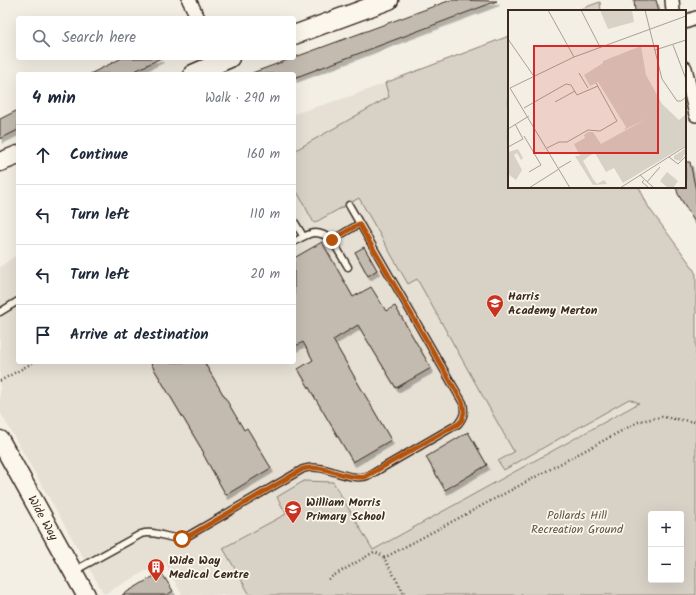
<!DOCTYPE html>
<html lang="en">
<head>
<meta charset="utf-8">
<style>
  body { margin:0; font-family:Kalam,sans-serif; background:#f6f6f7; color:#1f2937 }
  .controls { position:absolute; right:12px; bottom:12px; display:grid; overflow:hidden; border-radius:4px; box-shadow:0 4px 16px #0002 }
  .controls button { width:36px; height:36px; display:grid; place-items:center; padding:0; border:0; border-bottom:1px solid #e0e1e3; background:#fff; color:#1f2937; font:20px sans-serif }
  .stop { position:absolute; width:12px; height:12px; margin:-9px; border:3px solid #b45309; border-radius:50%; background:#fff }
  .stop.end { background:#b45309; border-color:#fff; box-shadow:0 1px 4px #0008 }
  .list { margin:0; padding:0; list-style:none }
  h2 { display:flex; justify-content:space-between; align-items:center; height:52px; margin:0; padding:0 16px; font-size:17px }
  h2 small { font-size:13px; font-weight:400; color:#747a83 }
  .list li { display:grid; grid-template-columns:26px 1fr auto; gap:12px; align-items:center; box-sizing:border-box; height:60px; padding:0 16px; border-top:1px solid #e0e1e3 }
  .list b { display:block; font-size:15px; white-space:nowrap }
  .list em { font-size:13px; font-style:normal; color:#747a83 }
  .icon { flex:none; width:22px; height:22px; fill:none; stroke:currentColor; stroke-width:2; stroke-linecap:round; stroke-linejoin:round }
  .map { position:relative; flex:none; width:696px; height:595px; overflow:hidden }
  .search { position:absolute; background:#fff; box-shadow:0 4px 16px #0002; left:16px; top:16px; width:280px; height:44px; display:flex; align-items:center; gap:10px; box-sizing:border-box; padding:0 14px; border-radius:4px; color:#747a83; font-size:15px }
  .panel { position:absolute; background:#fff; box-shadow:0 4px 16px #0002; left:16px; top:72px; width:280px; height:292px; border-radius:4px }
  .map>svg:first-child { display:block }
  .built { fill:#e5dfd4 }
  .green { fill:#d8d1c6; stroke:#8a7e72; fill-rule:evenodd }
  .building { fill:#c3bbb0; stroke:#3b2a1e; filter:url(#shadow) }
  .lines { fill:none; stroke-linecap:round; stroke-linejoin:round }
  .lane-casing { stroke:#3b2a1e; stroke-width:9 }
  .street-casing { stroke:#3b2a1e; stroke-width:16 }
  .secondary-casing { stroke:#3b2a1e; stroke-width:21 }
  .path { stroke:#3b2a1e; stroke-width:2.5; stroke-dasharray:1 3; stroke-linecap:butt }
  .lane { stroke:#fbf7ec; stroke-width:6 }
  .street { stroke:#fbf7ec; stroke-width:13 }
  .secondary { stroke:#fbf7ec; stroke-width:18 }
  .route { stroke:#b45309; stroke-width:5 }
  .labels { text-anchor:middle; stroke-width:3.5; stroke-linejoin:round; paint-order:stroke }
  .poi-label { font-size:12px; font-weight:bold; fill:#3b2a1e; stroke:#fbf7ec; text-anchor:start }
  .park-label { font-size:12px; fill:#625448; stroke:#fbf7ec }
  .street-label { font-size:12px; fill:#3b2a1e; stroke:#fbf7ec }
  .inset-road { fill:none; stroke:#a9a095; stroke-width:1 }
  .view { fill:#d62828; fill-opacity:0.15; stroke:#d62828; stroke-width:2 }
  .inset-edge { fill:none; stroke:#3b2a1e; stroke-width:2 }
</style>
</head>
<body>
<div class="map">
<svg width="696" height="595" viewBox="0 0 696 595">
  <defs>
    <filter id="shadow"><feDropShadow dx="2.5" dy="4.5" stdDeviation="0" flood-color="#0004"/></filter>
  </defs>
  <rect width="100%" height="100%" fill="#f3efe4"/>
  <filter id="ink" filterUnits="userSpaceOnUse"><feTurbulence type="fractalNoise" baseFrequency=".025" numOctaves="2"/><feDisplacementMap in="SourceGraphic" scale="8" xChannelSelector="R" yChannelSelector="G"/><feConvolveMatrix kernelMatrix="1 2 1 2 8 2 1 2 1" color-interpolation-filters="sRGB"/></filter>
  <g filter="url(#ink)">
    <!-- built -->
    <path class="built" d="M509,36V187H639L649,208L691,265L696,274V371L373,550L399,595H182L164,561L104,594L0,412V267L18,254V362H294V114L354,95Z"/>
    <!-- green -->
    <g class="green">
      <path d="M600,2L601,11H575Z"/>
      <path d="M509,36V187H639L649,208L691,265L696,274V595H250L223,548L286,514L277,497L304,481L333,482L373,550L639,403L629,399L504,470L498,461L514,452L417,279L408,284L359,198L314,223L294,186V151L389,97L385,83ZM651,514H681V580H651Z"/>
    </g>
    <!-- building -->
    <g class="building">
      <path d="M451,0L497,1L294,78V74H253L252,73Z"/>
      <path d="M634,0H656L659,11H635Z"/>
      <path d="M122,58H161L129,74H90Z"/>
      <path d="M18,110V130L0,139V119Z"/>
      <path d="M685,162H690L696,191V224L678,194L676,187H685Z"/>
      <path d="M322,242L353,297L371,287L386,311L395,306L431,368L396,388L358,325L333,340L391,440L353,462L298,369L313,360L303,342L294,347V258Z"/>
      <path d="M364,247L377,270L368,276L355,252Z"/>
      <path d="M150,362H204L244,430L247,428L271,468L226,495L203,454L204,453Z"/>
      <path d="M468,432L487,465L445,490L426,457Z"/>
      <path d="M161,572L173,591L167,595H122Z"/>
    </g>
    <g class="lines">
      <!-- lane casing -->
      <g class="lane-casing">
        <g id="lane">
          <path d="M294,221L303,236"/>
          <path d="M332,240L348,267"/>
          <path d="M294,242C309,233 317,228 332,240L359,224"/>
          <path d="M0,312L18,301"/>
          <path d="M74,571L141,534C156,529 171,542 186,537L303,469C326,462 348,484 370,475L458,424C464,417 465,412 463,403L349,205"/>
        </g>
      </g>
      <!-- street casing -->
      <g class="street-casing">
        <g id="street">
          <path d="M189,0L198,18"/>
          <path d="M672,0L673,11"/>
          <path d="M685,22L696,18"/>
          <path d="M685,68L696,115"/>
        </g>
      </g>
      <!-- secondary casing -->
      <g class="secondary-casing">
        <g id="secondary">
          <path d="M294,35L389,0"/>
          <path d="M193,74L230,58"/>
          <path d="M0,162L18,155"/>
          <path id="s1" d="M0,440L86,595"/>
        </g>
      </g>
      <!-- path -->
      <g class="path">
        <path d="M0,381L34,362"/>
        <path d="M384,558L640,421L662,417L696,422"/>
        <path d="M328,579L374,552L380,554L384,558L405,595"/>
      </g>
      <!-- lane -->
      <use href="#lane" class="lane"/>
      <!-- street -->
      <use href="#street" class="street"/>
      <!-- secondary -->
      <use href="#secondary" class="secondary"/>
    </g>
  </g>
  <g class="lines" filter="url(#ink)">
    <!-- route -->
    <path class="route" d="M182,539L194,533L303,469C324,463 344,480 365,477L458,424L462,420L464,412L463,403L359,224L332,240"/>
  </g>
  <!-- icons -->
  <defs>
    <g id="school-pin" transform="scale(0.9)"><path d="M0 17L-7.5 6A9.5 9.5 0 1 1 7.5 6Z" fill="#c8321e" stroke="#fbf7ec"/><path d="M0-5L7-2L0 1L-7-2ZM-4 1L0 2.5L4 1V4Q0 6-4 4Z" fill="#fff"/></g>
    <g id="building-pin" transform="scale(0.9)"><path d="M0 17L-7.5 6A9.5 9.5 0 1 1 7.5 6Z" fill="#c8321e" stroke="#fbf7ec"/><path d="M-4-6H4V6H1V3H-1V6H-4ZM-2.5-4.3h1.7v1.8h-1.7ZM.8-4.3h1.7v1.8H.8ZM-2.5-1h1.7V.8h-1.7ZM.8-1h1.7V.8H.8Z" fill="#fff"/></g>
  </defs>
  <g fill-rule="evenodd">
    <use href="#school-pin" x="495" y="303"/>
    <use href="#school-pin" x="293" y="509"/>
    <use href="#building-pin" x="156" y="567"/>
  </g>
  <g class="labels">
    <!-- poi labels -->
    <g class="poi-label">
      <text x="508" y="300">Harris<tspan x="508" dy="14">Academy Merton</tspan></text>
      <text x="306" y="506">William Morris<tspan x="306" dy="14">Primary School</tspan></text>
      <text x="169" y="564">Wide Way<tspan x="169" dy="14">Medical Centre</tspan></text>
    </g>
    <!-- park labels -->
    <g class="park-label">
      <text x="577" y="519">Pollards Hill<tspan x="577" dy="14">Recreation Ground</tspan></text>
    </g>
    <!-- street labels -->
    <g class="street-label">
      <text dy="4" stroke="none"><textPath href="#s1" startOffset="89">Wide Way</textPath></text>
    </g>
  </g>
  <!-- overview -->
  <g transform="translate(508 10)">
    <rect width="178" height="178" fill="#f3efe4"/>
    <path d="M92,0H124L126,12L100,19ZM133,36L138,65L154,94L171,110L178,104V135L115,173L106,158L98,162L87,143L81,146L75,151L85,169L89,174L96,170L99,174L85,175L67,146H72L66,134L77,128L76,125L80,122H85L93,134L140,108L116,120L118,117L90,72L82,76L76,65L95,53V51ZM178,138V143L172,151L166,149V146ZM10,139L15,148L13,150L9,143L6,145L14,160L8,170L0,164V142ZM159,162L170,171L165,178H160L152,171Z" fill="#d8d1c6"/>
    <path class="inset-road" d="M40,0L66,47M73,0L92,37M137,0L154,69L169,91H173L178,87M0,29L25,65M165,35L178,69M147,40L178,30M71,63L80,78M47,92L67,81M16,98L58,74L63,75L69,85L90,76M0,119L21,106M16,126L33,155L21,162M0,137L15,129L7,114M39,138L51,132H59L80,120L92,121L109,111L88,73M161,147L170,154L178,146M51,158L63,151M132,165L146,178M136,170L134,172L141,178M139,172L152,157M21,178L51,159M62,178L2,78L66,47L178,6M112,178L178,136"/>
    <path class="view" d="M26,36H150V143H26Z"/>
    <rect width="178" height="178" class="inset-edge"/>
  </g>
</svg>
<div class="controls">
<button>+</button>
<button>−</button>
</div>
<div class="stop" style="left:182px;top:539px"></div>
<div class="stop end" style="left:332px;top:240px"></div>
<div class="search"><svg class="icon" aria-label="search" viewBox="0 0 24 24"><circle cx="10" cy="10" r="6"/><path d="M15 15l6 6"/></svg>Search here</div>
<section class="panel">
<h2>4 min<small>Walk · 290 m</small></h2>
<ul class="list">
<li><svg class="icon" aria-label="ahead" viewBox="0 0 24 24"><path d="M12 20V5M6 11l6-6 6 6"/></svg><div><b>Continue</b></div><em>160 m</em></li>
<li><svg class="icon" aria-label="left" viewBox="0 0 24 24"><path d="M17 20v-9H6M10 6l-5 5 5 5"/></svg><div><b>Turn left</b></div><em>110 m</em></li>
<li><svg class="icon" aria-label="left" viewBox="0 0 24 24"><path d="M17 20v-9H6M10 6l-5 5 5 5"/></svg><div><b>Turn left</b></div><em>20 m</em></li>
<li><svg class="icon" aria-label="arrive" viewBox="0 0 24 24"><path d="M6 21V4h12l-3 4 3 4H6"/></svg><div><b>Arrive at destination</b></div></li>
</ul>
</section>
</div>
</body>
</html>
